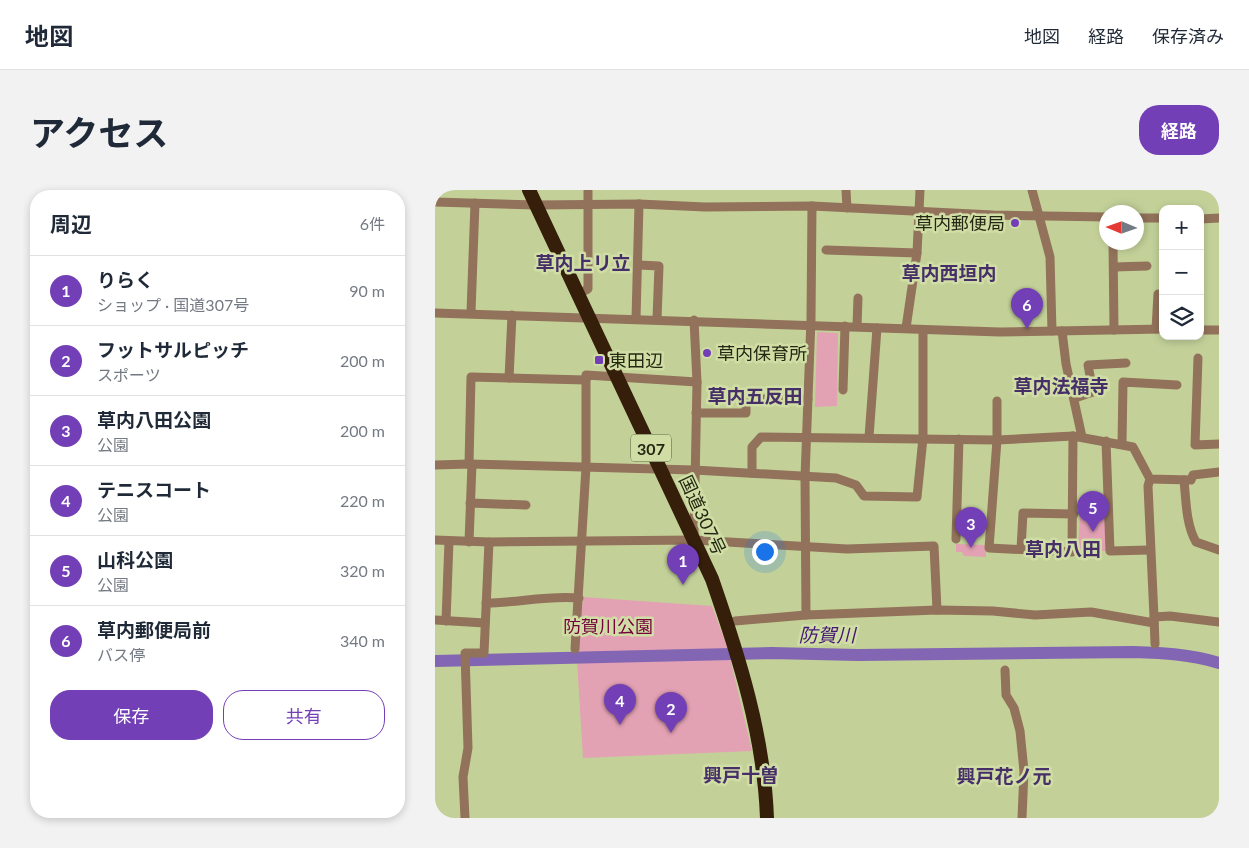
<!DOCTYPE html>
<html lang="ja">
<head>
<meta charset="utf-8">
<style>
  body { margin:0; font-family:Lato,"Noto Sans JP",sans-serif; background:#f2f2f3; color:#1f2937 }
  .controls { position:absolute; right:15px; top:15px; display:grid; overflow:hidden; border-radius:10px; box-shadow:0 2px 8px #0003 }
  .controls button { width:45px; height:45px; display:grid; place-items:center; padding:0; border:0; border-bottom:1px solid #e0e1e3; background:#fff; color:#1f2937; font:25px sans-serif }
  .compass { position:absolute; left:664px; top:15px; width:45px; height:45px; border-radius:50%; background:#fff; box-shadow:0 2px 8px #0003; rotate:272deg }
  .you { position:absolute; left:329px; top:361px; width:18px; height:18px; margin:-12px; border:4px solid #fff; border-radius:50%; background:#1a73e8; box-shadow:0 0 0 8px #1a73e833 }
  .badge { display:grid; place-items:center; width:32px; height:32px; border-radius:50%; background:#733fb6; color:#fff; font-size:16px; font-weight:700 }
  .pin { position:absolute; translate:-50% -41px; filter:drop-shadow(0 1px 2px #0008) }
  .pin::after { content:''; position:absolute; top:26px; width:18px; height:15px; background:inherit; clip-path:polygon(0 0,100% 0,50% 100%) }
  .list { margin:0; padding:0; list-style:none }
  h2 { display:flex; justify-content:space-between; align-items:center; height:65px; margin:0; padding:0 20px; font-size:21px }
  h2 small { font-size:16px; font-weight:400; color:#747a83 }
  .list li { display:grid; grid-template-columns:32px 1fr auto; gap:15px; align-items:center; box-sizing:border-box; height:70px; padding:0 20px; border-top:1px solid #e0e1e3 }
  .list b { display:block; font-size:19px; white-space:nowrap }
  .list p { margin:0; font-size:16px; white-space:nowrap; color:#747a83 }
  .list em { font-size:16px; font-style:normal; color:#747a83 }
  .actions { display:flex; gap:10px; padding:15px 20px }
  .actions a { flex:1; padding:11px 0; border:1px solid #733fb6; border-radius:20px; text-align:center; font-size:18px; color:#733fb6 }
  .actions .main { background:#733fb6; color:#fff }
  .icon { flex:none; width:28px; height:28px; fill:none; stroke:currentColor; stroke-width:2; stroke-linecap:round; stroke-linejoin:round }
  .map { position:relative; flex:none; width:784px; height:628px; overflow:hidden; border-radius:20px }
  header { display:flex; align-items:center; gap:30px; box-sizing:border-box; height:70px; padding:0 25px; background:#fff; border-bottom:1px solid #e0e1e3 }
  header strong { font-size:24px }
  nav { display:flex; gap:28px; margin-inline-start:auto; font-size:18px }
  .intro { display:flex; align-items:center; justify-content:space-between; box-sizing:border-box; height:120px; padding:0 30px }
  h1 { margin:0; font-size:35px }
  .button { padding:12px 22px; border-radius:20px; background:#733fb6; color:#fff; font-size:18px; font-weight:700 }
  main { display:flex; gap:30px; padding:0 30px }
  aside { flex:1; background:#fff; border-radius:20px; box-shadow:0 2px 8px #0003 }
  .map>svg:first-child { display:block }
  .green { fill:#e3a1b4 }
  .lines { fill:none; stroke-linecap:round; stroke-linejoin:round }
  .river { stroke:#8266b3; stroke-width:12 }
  .minor { stroke:#92725a; stroke-width:9 }
  .highway { stroke:#351e0a; stroke-width:14 }
  .poi-dot { fill:#733fb6; stroke:#d0dea6; stroke-width:2 }
  .labels { text-anchor:middle; dominant-baseline:central; stroke-width:5; stroke-linejoin:round; paint-order:stroke }
  .shield { fill:#d0dea6; stroke:#575f3e; stroke-width:1 }
  .shield-label { font-size:16px; font-weight:bold; fill:#232812 }
  .poi-label { font-size:18px; fill:#232812; stroke:#d0dea6; text-anchor:start }
  .street-label { font-size:18px; fill:#232812; stroke:#d0dea6 }
  .park-label { font-size:18px; fill:#76003c; stroke:#d0dea6 }
  .neighbourhood-label { font-size:19px; font-weight:bold; fill:#462e69; stroke:#d0dea6 }
  .water-label { font-size:19px; font-style:italic; fill:#441776; stroke:#d0dea6 }
</style>
</head>
<body>
<header>
<strong>地図</strong>
<nav><a>地図</a><a>経路</a><a>保存済み</a></nav>
</header>
<div class="intro"><h1>アクセス</h1><a class="button">経路</a></div>
<main>
<aside>
<h2>周辺<small>6件</small></h2>
<ul class="list">
<li><span class="badge">1</span><div><b>りらく</b><p>ショップ · 国道307号</p></div><em>90 m</em></li>
<li><span class="badge">2</span><div><b>フットサルピッチ</b><p>スポーツ</p></div><em>200 m</em></li>
<li><span class="badge">3</span><div><b>草内八田公園</b><p>公園</p></div><em>200 m</em></li>
<li><span class="badge">4</span><div><b>テニスコート</b><p>公園</p></div><em>220 m</em></li>
<li><span class="badge">5</span><div><b>山科公園</b><p>公園</p></div><em>320 m</em></li>
<li><span class="badge">6</span><div><b>草内郵便局前</b><p>バス停</p></div><em>340 m</em></li>
</ul>
<div class="actions"><a class="main">保存</a><a>共有</a></div>
</aside>
<div class="map">
<svg width="784" height="628" viewBox="0 0 784 628">
  <rect width="100%" height="100%" fill="#c3d199"/>
  <g class="green">
    <path d="M 382,142 L 403,143 L 402,216 L 380,217 Z"/>
    <path d="M 645,323 L 672,323 L 673,361 L 643,361 Z"/>
    <path d="M 521,354 L 551,355 L 551,367 L 529,366 L 527,362 L 521,362 Z"/>
    <path d="M 148,407 L 277,416 L 294,462 L 143,465 Z"/>
    <path d="M 295,468 L 317,561 L 148,568 L 142,471 Z"/>
  </g>
  <g class="lines">
    <path class="river" d="M 0,471 L 336,463 L 423,465 L 698,462 C 728,463 755,464 784,473"/>
    <g class="minor">
      <path d="M 411,0 L 412,18"/>
      <path d="M 597,0 L 615,67 L 617,141"/>
      <path d="M 0,12 L 101,15 L 204,14 L 270,17 L 377,16 L 558,25 L 672,27"/>
      <path d="M 377,16 L 376,129 L 370,287 L 371,425 L 502,420 L 558,421 L 600,425 L 656,422 L 719,433"/>
      <path d="M 702,28 L 728,28"/>
      <path d="M 765,29 L 784,28"/>
      <path d="M 678,52 L 679,140"/>
      <path d="M 391,60 L 482,63"/>
      <path d="M 204,75 L 224,76 L 222,129"/>
      <path d="M 679,77 L 712,76"/>
      <path d="M 143,104 L 153,99 L 153,0"/>
      <path d="M 36,122 L 40,13"/>
      <path d="M 0,123 L 565,142 L 728,139"/>
      <path d="M 201,129 L 204,14"/>
      <path d="M 422,136 L 423,108"/>
      <path d="M 471,138 L 482,63 L 485,0"/>
      <path d="M 721,139 L 723,104"/>
      <path d="M 765,140 L 784,140"/>
      <path d="M 627,141 L 631,174 L 647,247"/>
      <path d="M 763,168 L 760,255 L 784,254"/>
      <path d="M 74,188 L 77,125"/>
      <path d="M 408,200 L 410,136"/>
      <path d="M 640,208 L 658,202 L 653,175 L 691,173"/>
      <path d="M 562,211 L 562,250 L 554,358 L 637,362 L 638,246"/>
      <path d="M 261,223 L 311,223 L 311,209 L 373,209"/>
      <path d="M 434,247 L 442,138"/>
      <path d="M 671,251 L 675,361 L 714,360"/>
      <path d="M 687,254 L 688,192 L 742,195"/>
      <path d="M 34,274 L 36,187 L 151,190"/>
      <path d="M 0,275 L 34,274 L 259,280 L 401,288 L 421,295 L 429,306 L 482,307 L 488,248 L 488,140"/>
      <path d="M 317,283 L 317,257 L 326,247 L 562,250 L 638,246 L 698,257 L 715,289 L 756,290 L 758,285 L 784,282"/>
      <path d="M 715,289 L 713,296 L 719,427"/>
      <path d="M 749,290 C 751,310 751,335 761,352 L 784,360"/>
      <path d="M 35,313 L 91,315"/>
      <path d="M 259,345 L 262,192 L 259,130"/>
      <path d="M 521,349 L 524,249"/>
      <path d="M 0,350 L 54,352 L 259,350 L 412,359 L 499,356 L 502,420"/>
      <path d="M 34,352 L 37,274"/>
      <path d="M 586,359 L 588,323 L 639,324"/>
      <path d="M 51,413 C 82,413 112,405 144,408"/>
      <path d="M 0,430 L 50,433"/>
      <path d="M 11,431 L 14,351"/>
      <path d="M 300,431 L 371,425"/>
      <path d="M 720,454 L 719,427 L 735,426 L 784,432"/>
      <path d="M 140,459 L 151,277 L 151,185 L 262,192"/>
      <path d="M 570,480 L 571,505 L 579,518 L 585,541 L 589,581 L 587,628"/>
      <path d="M 30,628 L 28,587 L 33,558 L 30,463 L 49,463 L 54,352"/>
    </g>
    <path class="highway" d="M 94,0 L 277,389 C 304,467 329,545 332,628"/>
  </g>
  <g class="poi-dot">
    <circle cx="580" cy="33" r="5"/>
    <circle cx="272" cy="163" r="5"/>
    <rect x="159" y="165" width="10" height="10" rx="2.5"/>
  </g>
  <g class="labels">
    <rect class="shield" x="196" y="244.5" width="40" height="27" rx="4"/>
    <g class="shield-label">
      <text x="216" y="258">307</text>
    </g>
    <g class="poi-label">
      <text x="570" y="33" text-anchor="end">草内郵便局</text>
      <text x="282" y="163">草内保育所</text>
      <text x="174" y="170">東田辺</text>
    </g>
    <g class="street-label">
      <text transform="translate(268 325) rotate(65)">国道307号</text>
    </g>
    <g class="park-label">
      <text x="173" y="436">防賀川公園</text>
    </g>
    <g class="neighbourhood-label">
      <text x="148" y="72">草内上リ立</text>
      <text x="514" y="82">草内西垣内</text>
      <text x="626" y="195">草内法福寺</text>
      <text x="320" y="205">草内五反田</text>
      <text x="628" y="358">草内八田</text>
      <text x="306" y="584">興戸十曽</text>
      <text x="569" y="585">興戸花ノ元</text>
    </g>
    <g class="water-label">
      <text x="392" y="444">防賀川</text>
    </g>
  </g>
</svg>
<div class="controls">
<button>+</button>
<button>−</button>
<button><svg class="icon" aria-label="layers" viewBox="0 0 24 24"><path d="M12 4l9 5-9 5-9-5zM3 14l9 5 9-5"/></svg></button>
</div>
<svg class="compass" viewBox="-18 -18 36 36"><path d="M0-13l5 13h-10z" fill="#e53935"/><path d="M0 13l5-13h-10z" fill="#747a83"/></svg>
<div class="you"></div>
<div class="pin badge" style="left:248px;top:395px">1</div>
<div class="pin badge" style="left:236px;top:543px">2</div>
<div class="pin badge" style="left:536px;top:358px">3</div>
<div class="pin badge" style="left:185px;top:535px">4</div>
<div class="pin badge" style="left:658px;top:342px">5</div>
<div class="pin badge" style="left:592px;top:139px">6</div>
</div>
</main>
</body>
</html>
